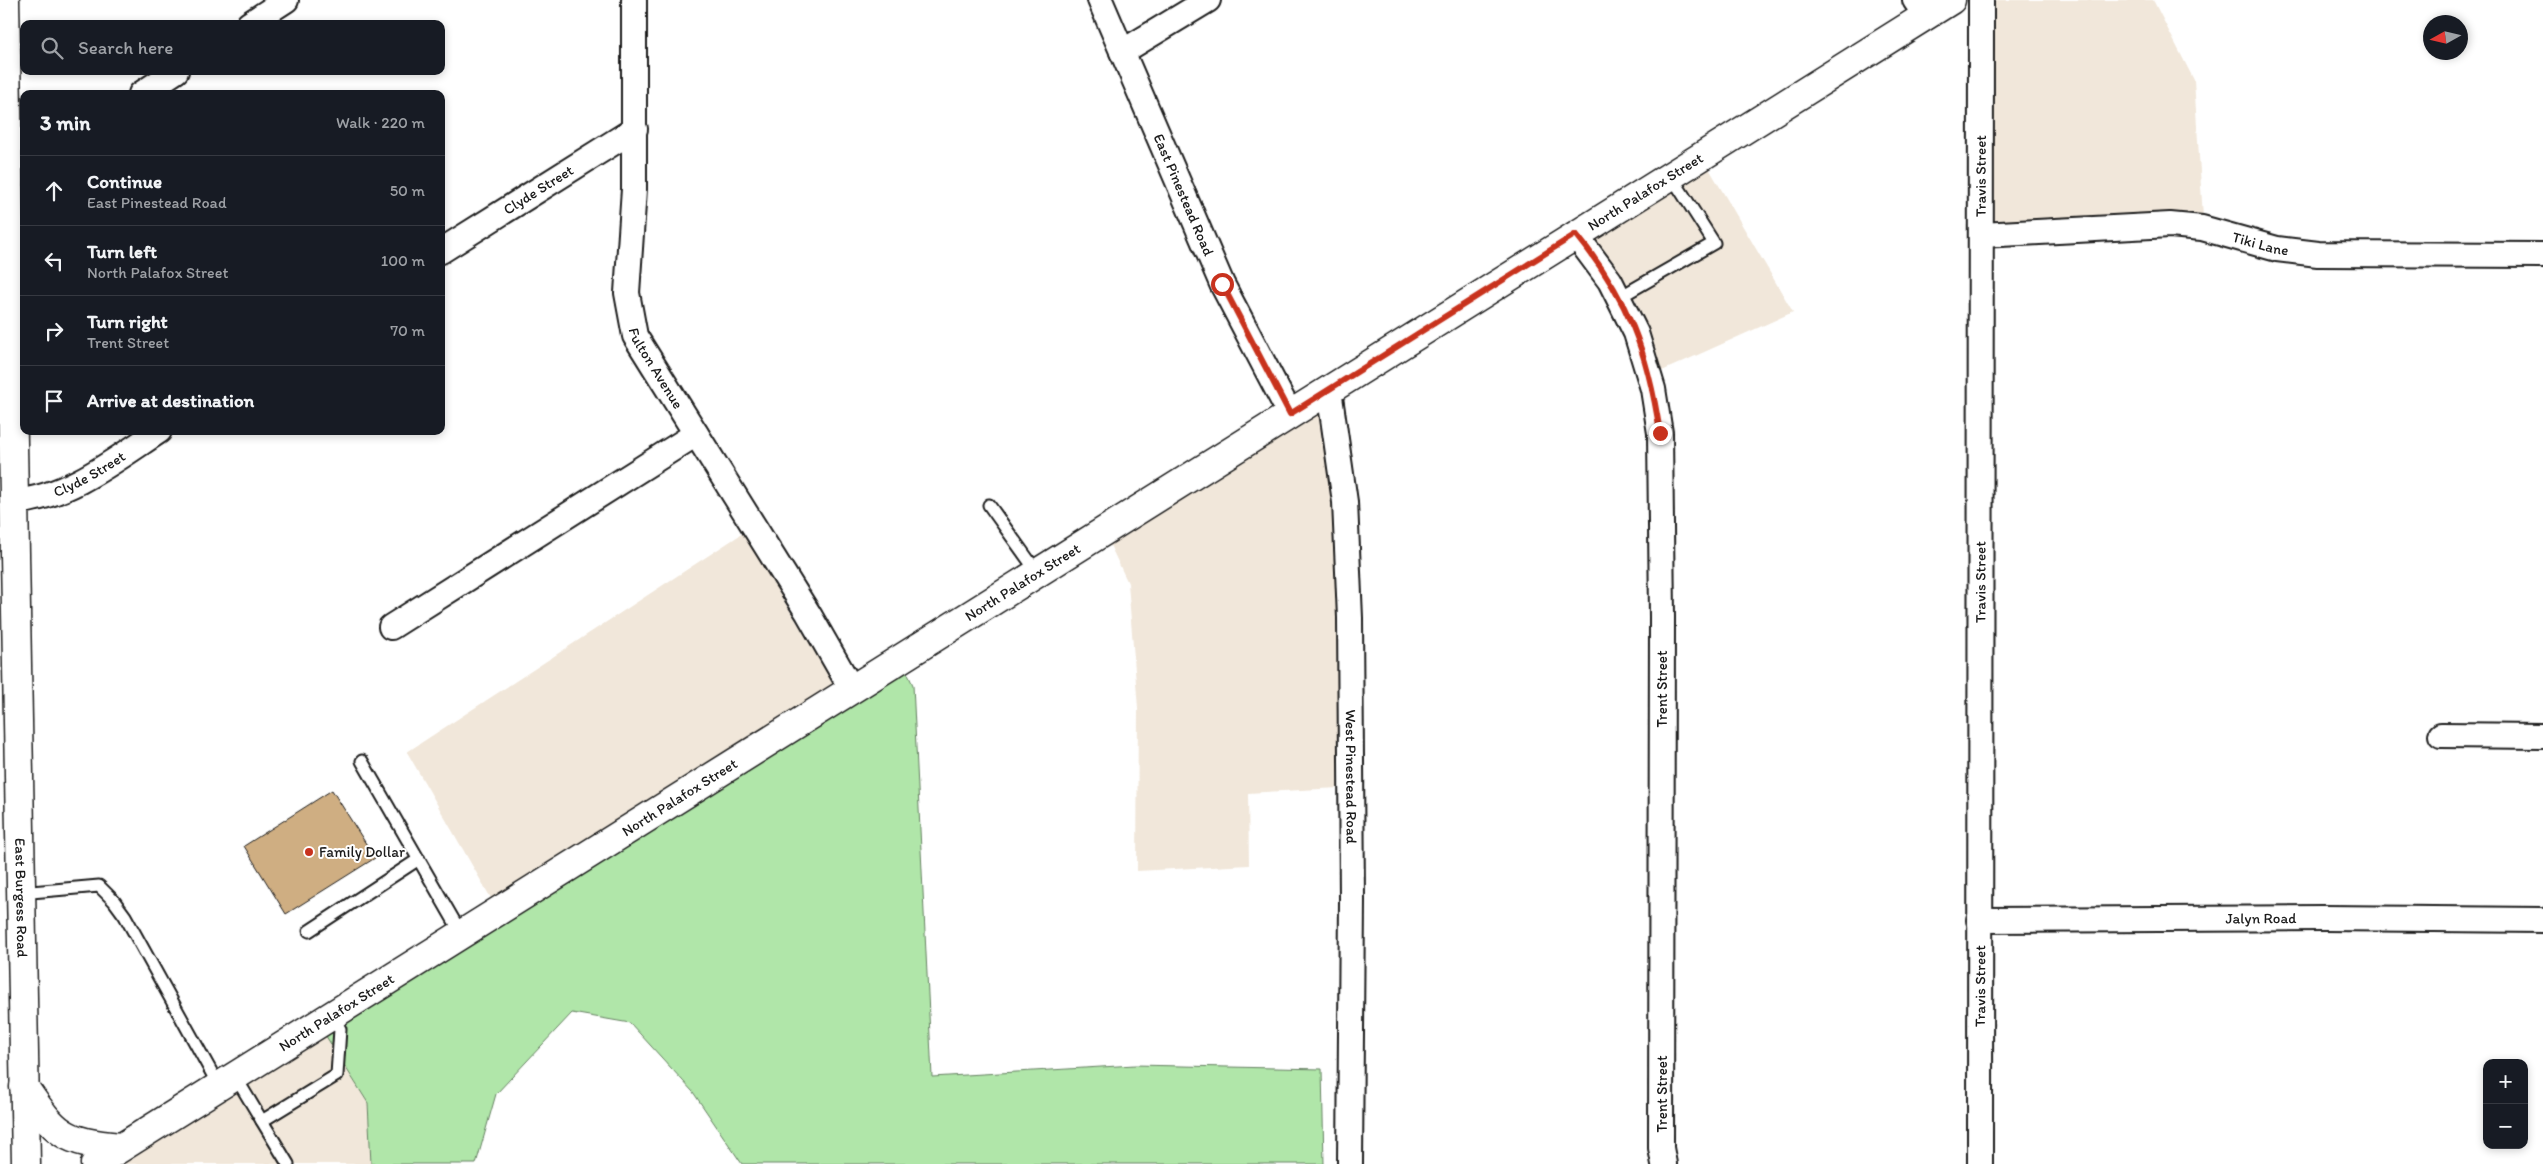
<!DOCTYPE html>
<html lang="en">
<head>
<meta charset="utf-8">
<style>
  body { margin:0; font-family:Itim,sans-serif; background:#20242c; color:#f1f3f6 }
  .controls { position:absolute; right:15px; bottom:15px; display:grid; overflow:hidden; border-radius:10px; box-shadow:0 2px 8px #0003 }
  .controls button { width:45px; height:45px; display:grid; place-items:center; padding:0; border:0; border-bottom:1px solid #363941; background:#171b24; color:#f1f3f6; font:25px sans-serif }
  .compass { position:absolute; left:2423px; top:15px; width:45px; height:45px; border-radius:50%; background:#171b24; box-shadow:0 2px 8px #0003; rotate:262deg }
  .stop { position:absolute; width:15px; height:15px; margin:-11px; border:4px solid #c8321e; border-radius:50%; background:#fff }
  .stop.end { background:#c8321e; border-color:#fff; box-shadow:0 1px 5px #0008 }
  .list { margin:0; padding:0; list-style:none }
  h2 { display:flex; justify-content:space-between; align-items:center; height:65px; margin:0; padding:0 20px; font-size:21px }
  h2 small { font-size:16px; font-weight:400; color:#9ea1a6 }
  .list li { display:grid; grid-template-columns:32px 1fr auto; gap:15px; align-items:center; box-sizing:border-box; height:70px; padding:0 20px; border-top:1px solid #363941 }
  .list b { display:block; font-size:19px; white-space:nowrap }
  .list p { margin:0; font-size:16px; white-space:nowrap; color:#9ea1a6 }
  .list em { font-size:16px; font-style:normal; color:#9ea1a6 }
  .icon { flex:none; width:28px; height:28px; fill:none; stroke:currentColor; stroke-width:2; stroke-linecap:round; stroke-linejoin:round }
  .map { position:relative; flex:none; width:2543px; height:1164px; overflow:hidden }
  .search { position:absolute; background:#171b24; box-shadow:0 2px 8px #0003; left:20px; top:20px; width:425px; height:55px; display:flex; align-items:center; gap:12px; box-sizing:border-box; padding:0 18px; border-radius:10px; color:#9ea1a6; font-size:19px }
  .panel { position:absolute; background:#171b24; box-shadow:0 2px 8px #0003; left:20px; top:90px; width:425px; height:345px; border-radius:10px }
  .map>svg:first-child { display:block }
  .built { fill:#f1e7da }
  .green { fill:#b0e6a9; stroke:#668162 }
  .building { fill:#cfae82; stroke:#1c1c1c }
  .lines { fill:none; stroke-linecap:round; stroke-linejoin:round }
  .lane-casing { stroke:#1c1c1c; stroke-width:15 }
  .street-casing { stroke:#1c1c1c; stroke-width:28 }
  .secondary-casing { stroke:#1c1c1c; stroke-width:31 }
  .lane { stroke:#fff; stroke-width:11 }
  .street { stroke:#fff; stroke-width:24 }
  .secondary { stroke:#fff; stroke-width:28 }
  .route { stroke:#c8321e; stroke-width:6 }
  .poi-dot { fill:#c8321e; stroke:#fff; stroke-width:2 }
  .labels { text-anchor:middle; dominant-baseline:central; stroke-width:4; stroke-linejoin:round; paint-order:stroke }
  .street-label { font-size:15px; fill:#1c1c1c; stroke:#fff }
  .poi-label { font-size:15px; fill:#1c1c1c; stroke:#fff; text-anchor:start }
</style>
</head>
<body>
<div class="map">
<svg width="2543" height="1164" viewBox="0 0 2543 1164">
  <rect width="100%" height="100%" fill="#fff"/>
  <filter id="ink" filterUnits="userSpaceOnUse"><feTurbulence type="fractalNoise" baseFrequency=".02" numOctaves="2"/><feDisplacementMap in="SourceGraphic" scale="10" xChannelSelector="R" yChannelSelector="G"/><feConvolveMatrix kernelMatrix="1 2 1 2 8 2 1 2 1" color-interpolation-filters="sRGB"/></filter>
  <g filter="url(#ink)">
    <g class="built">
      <path d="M 1994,0 L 2153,0 L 2194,80 L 2203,217 L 2154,214 L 1993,224 Z"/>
      <path d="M 1707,165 L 1793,312 L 1662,371 L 1648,329 L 1636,301 L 1621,275 L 1593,236 Z"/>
      <path d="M 1319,409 L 1332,503 L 1338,619 L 1339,788 L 1248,793 L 1249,865 L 1137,871 L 1138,708 L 1128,583 L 1108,541 Z"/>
      <path d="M 743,533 L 835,685 L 492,900 L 407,752 Z"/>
      <path d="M 324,1033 L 368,1103 L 371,1164 L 116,1164 L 124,1159 L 131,1160 L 132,1153 Z"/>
    </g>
    <path class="green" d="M 905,668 L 913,685 L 932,1077 L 1135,1065 L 1322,1069 L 1324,1164 L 742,1164 L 693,1092 L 630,1023 L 572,1013 L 496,1094 L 476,1164 L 371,1164 L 368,1103 L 324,1033 Z"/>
    <path class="building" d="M 332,790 L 375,858 L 286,914 L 244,846 Z"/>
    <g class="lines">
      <defs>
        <g id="lane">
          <path d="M 1620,297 L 1714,243 L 1670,174"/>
          <path d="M 989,505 L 1037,572"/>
          <path d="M 362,761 L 461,933"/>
          <path d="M 20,893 L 99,886 L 114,901 L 125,916 L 219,1086"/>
          <path d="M 309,931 L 419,859"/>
          <path d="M 235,1076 L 262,1121 L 337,1075 L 340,1029 L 331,1015"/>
          <path d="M 262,1121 L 288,1164"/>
        </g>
        <g id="street">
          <path id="s1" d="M 634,0 L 634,189 L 627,293 L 635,336 L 808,613 L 851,688"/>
          <path id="s2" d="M 1100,0 L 1222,284 L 1290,414"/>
          <path d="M 1915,0 L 1926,16"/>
          <path d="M 249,24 L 286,0"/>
          <path d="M 1122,52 L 1208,0"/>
          <path d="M 141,94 L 176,71"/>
          <path d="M 1575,234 L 1610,281 L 1636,333 L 1653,389 L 1660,433 L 1662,617 L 1661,1148 L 1664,1164"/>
          <path id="s3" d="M 1981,235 L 2170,225 L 2202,228 L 2277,249 L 2318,254 L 2543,255"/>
          <path id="s4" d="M 441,251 L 635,129"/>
          <path id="s5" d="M 1329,390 L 1345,502 L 1350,618 L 1352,900 L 1350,1164"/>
          <path id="s6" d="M 14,502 C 68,497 115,460 159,431"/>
          <path d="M 391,627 L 696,434"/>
          <path d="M 2441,735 L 2543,736"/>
          <path id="s7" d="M 1979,920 L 2324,918 L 2543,920"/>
          <path id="s8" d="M 1980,1164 L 1981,0"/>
        </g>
        <g id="secondary">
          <path id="s9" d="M 5,0 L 26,1164"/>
          <path d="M 24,1087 C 56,1134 63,1142 121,1147"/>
          <path id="s10" d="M 95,1164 L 1951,0"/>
        </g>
      </defs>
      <use href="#lane" class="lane-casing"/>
      <use href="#street" class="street-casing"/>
      <use href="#secondary" class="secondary-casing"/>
      <use href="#lane" class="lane"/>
      <use href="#street" class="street"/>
      <use href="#secondary" class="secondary"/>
    </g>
  </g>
  <g class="lines" filter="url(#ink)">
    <path class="route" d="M 1222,284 L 1290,414 L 1576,234 C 1628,298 1648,352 1660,433"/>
  </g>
  <circle class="poi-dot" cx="309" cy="852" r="5"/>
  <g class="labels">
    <g class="street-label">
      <text stroke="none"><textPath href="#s8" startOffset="988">Travis Street</textPath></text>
      <text stroke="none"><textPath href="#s4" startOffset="115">Clyde Street</textPath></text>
      <text stroke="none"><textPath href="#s10" startOffset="1830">North Palafox Street</textPath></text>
      <text stroke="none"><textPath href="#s2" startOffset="212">East Pinestead Road</textPath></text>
      <text stroke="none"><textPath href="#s3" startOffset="282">Tiki Lane</textPath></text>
      <text stroke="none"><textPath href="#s1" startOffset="375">Fulton Avenue</textPath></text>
      <text stroke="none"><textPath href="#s6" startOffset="81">Clyde Street</textPath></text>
      <text stroke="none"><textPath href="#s10" startOffset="1095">North Palafox Street</textPath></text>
      <text stroke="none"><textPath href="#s8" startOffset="582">Travis Street</textPath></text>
      <text transform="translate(1662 689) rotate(-90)">Trent Street</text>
      <text stroke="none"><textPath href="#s5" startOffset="388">West Pinestead Road</textPath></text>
      <text stroke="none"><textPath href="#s10" startOffset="690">North Palafox Street</textPath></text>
      <text stroke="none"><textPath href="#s9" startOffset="898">East Burgess Road</textPath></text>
      <text stroke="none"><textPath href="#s7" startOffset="282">Jalyn Road</textPath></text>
      <text stroke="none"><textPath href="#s8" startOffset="178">Travis Street</textPath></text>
      <text stroke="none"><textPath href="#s10" startOffset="285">North Palafox Street</textPath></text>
      <text transform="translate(1662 1094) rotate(-90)">Trent Street</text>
    </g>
    <g class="poi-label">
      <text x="319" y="852">Family Dollar</text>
    </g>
  </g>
</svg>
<div class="controls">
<button>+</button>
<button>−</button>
</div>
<svg class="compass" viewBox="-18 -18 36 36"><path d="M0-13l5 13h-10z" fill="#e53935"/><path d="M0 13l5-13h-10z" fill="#9ea1a6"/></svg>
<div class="stop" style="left:1222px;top:284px"></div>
<div class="stop end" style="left:1660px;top:433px"></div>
<div class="search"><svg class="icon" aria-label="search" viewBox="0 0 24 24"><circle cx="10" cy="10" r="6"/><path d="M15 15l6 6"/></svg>Search here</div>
<section class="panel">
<h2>3 min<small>Walk · 220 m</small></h2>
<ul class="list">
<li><svg class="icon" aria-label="ahead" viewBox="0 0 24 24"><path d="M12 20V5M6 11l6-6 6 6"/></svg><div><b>Continue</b><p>East Pinestead Road</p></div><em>50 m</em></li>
<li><svg class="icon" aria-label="left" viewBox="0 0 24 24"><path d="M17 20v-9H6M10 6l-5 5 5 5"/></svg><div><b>Turn left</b><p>North Palafox Street</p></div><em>100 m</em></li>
<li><svg class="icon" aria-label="right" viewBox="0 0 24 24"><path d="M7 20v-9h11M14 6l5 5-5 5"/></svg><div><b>Turn right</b><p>Trent Street</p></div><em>70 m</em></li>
<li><svg class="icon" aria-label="arrive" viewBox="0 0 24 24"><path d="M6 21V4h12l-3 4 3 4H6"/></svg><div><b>Arrive at destination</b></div></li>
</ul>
</section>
</div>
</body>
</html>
